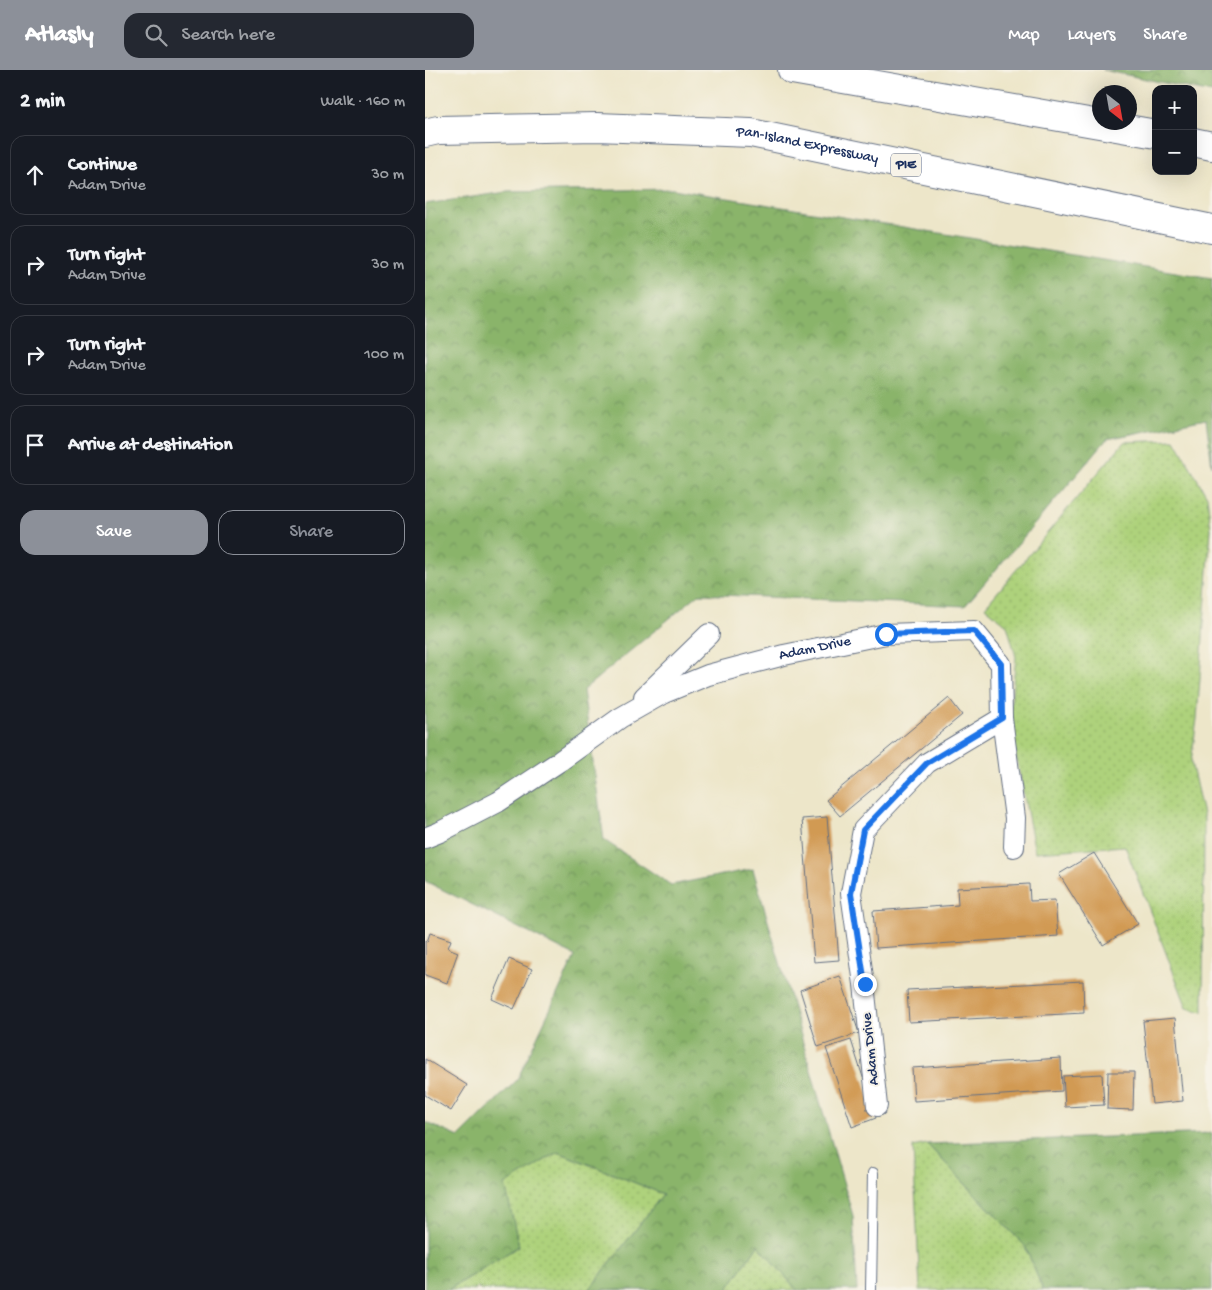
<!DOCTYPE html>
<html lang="en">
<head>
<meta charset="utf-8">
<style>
  body { margin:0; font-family:"Gochi Hand",sans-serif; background:#242831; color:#f1f3f6 }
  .controls { position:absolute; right:15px; top:15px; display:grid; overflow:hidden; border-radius:10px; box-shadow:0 5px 20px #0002 }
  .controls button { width:45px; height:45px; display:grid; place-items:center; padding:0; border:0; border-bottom:1px solid #363941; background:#171b24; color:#f1f3f6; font:25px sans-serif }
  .compass { position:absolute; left:667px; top:15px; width:45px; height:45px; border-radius:50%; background:#171b24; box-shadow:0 5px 20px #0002; rotate:149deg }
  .stop { position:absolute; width:15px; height:15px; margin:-11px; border:4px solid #1a73e8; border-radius:50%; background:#fff }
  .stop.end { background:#1a73e8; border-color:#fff; box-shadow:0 1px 5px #0008 }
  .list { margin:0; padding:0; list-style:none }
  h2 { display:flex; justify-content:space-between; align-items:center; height:65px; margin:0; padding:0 20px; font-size:21px }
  h2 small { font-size:16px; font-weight:400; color:#9ea1a6 }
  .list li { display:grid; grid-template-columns:32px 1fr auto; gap:15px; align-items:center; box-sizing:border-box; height:80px; margin:0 10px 10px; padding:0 10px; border:1px solid #363941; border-radius:15px }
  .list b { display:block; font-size:19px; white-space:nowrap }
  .list p { margin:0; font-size:16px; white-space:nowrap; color:#9ea1a6 }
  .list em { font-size:16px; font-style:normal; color:#9ea1a6 }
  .actions { display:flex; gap:10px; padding:15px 20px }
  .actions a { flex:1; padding:11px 0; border:1px solid #8c9099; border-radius:15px; text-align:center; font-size:18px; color:#8c9099 }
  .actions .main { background:#8c9099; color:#fff }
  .icon { flex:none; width:28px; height:28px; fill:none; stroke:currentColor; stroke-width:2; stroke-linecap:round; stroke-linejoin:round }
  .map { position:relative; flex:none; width:787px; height:1220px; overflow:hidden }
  header { display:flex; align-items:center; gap:30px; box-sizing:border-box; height:70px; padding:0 25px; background:#8c9099; color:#fff }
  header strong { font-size:24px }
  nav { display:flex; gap:28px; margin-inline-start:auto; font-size:18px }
  .search { width:350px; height:45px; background:#242831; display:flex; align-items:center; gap:12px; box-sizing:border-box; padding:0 18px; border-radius:15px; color:#9ea1a6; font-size:19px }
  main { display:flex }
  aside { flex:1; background:#171b24 }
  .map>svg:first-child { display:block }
  .green { fill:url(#green-dots); stroke:#64806c }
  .forest { fill:url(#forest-crowns); stroke:#527264 }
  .building { fill:#d19a53 }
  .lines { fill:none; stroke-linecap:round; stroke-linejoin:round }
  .lane-casing { stroke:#646f83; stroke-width:12 }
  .street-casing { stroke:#646f83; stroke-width:22 }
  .highway-casing { stroke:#646f83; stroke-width:30 }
  .lane { stroke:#fff; stroke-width:10 }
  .street { stroke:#fff; stroke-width:20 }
  .highway { stroke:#fff; stroke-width:28 }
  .route { stroke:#1a73e8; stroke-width:6 }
  .labels { text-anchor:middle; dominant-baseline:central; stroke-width:4; stroke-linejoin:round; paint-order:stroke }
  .shield { fill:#f7f3e8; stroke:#5d6a87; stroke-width:1 }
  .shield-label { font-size:14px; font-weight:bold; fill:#1b2f5e }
  .street-label { font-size:15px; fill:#1b2f5e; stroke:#f7f3e8 }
</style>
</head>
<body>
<header>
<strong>Atlasly</strong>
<div class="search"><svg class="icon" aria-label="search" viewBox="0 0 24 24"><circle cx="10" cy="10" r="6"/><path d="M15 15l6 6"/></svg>Search here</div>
<nav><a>Map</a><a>Layers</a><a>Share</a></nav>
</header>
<main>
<aside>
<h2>2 min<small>Walk · 160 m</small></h2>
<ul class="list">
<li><svg class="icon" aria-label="ahead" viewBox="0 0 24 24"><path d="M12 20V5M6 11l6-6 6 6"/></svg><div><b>Continue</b><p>Adam Drive</p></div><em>30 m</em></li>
<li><svg class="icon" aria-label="right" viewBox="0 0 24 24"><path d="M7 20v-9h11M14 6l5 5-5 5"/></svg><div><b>Turn right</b><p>Adam Drive</p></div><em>30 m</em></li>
<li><svg class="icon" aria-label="right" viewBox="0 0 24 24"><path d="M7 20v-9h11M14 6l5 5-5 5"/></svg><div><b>Turn right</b><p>Adam Drive</p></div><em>100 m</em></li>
<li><svg class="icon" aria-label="arrive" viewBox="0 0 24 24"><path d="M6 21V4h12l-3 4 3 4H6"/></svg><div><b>Arrive at destination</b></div></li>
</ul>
<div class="actions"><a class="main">Save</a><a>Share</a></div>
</aside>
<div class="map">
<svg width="787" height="1220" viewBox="0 0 787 1220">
  <defs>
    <pattern id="green-dots" width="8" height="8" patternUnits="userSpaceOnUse" patternTransform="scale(1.25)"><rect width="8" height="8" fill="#aed27b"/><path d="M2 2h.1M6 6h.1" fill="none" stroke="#95b56d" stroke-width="1.8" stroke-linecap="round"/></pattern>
    <pattern id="forest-crowns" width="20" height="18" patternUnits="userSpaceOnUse" patternTransform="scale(1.25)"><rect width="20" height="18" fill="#8ab46b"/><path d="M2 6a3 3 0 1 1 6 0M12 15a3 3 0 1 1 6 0" fill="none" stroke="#70935b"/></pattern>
  </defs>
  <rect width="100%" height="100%" fill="#f7f3e8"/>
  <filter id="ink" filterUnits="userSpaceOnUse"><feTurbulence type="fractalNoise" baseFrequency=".02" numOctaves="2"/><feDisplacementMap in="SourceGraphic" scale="10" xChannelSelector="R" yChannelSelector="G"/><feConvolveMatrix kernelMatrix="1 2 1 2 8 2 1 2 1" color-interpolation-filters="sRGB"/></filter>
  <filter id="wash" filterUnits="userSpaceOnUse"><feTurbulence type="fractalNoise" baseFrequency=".0096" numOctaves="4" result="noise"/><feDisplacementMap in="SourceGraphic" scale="20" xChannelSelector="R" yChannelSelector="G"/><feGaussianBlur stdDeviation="1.12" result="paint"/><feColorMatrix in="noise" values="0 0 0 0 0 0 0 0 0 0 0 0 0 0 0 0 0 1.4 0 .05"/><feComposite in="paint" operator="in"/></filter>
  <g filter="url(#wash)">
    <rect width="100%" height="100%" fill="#ede6c9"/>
    <g class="green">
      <path d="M 750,370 L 782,426 L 786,459 L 772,649 L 766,692 L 779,749 L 778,942 L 762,938 L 700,776 L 610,782 L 584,650 L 591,587 L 582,555 L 560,537 L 699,372 Z"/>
      <path d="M 502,1074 L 600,1176 L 618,1220 L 495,1220 L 488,1077 Z"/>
      <path d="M 133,1082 L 238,1124 L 164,1220 L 56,1220 L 53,1217 L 49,1220 L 23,1220 L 94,1176 L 79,1115 Z"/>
      <path d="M 333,1175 L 372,1220 L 302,1220 Z"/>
    </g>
    <g class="forest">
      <path d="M 678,0 L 787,0 L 787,23 Z"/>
      <path d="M 248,119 L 787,208 L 787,396 L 781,349 L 682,369 L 540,536 L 274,524 L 158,620 L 179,770 L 246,815 L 328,799 L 428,1146 L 432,1220 L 372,1220 L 333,1175 L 302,1220 L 164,1220 L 238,1124 L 133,1082 L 80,1115 L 94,1176 L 23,1220 L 0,1220 L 0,1052 L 34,1067 L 92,1010 L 150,886 L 0,811 L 0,134 L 82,122 Z"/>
      <path d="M 787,1063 L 787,1220 L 618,1220 L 600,1176 L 502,1074 Z"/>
    </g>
    <g id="blocks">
      <g class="building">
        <path d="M 524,628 L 537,645 L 415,746 L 401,730 Z"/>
        <path d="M 402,747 L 414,890 L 389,892 L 377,749 Z"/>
        <path d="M 669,783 L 713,854 L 678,875 L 634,804 Z"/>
        <path d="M 604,814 L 605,831 L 630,830 L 633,866 L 451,878 L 448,841 L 533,835 L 532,818 Z"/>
        <path d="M 5,863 L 26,870 L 23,878 L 33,882 L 22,913 L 0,905 L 0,871 L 2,872 Z"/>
        <path d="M 84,889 L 107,899 L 89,939 L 67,929 Z"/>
        <path d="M 415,906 L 434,963 L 393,977 L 375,920 Z"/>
        <path d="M 658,911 L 659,943 L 484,952 L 482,920 Z"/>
        <path d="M 750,948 L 758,1031 L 727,1034 L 718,951 Z"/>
        <path d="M 426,970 L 451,1048 L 427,1057 L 401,978 Z"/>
        <path d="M 636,988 L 637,1021 L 489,1031 L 487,998 Z"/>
        <path d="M 0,989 L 42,1015 L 26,1041 L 0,1025 Z"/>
        <path d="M 683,1002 L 709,1002 L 708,1040 L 682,1039 Z"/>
        <path d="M 677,1004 L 679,1035 L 640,1037 L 638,1006 Z"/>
      </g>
    </g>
  </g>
  <g filter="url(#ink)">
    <use href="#blocks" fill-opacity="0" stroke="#646f83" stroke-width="1"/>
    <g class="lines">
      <defs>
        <path id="lane" d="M 446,1220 L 448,1103"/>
        <g id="street">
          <path d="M 219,627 L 284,564"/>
          <path id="s1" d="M 0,768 L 15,762 L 73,732 L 135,691 L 195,648 L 239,623 L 283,605 L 359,585 L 461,564 L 549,561 L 576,594 L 577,648 L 590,748 L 589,777"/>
          <path d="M 452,1036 L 439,914 L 426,823 L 438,760 L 502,693 L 577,648"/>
        </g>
        <g id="highway">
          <path d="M 367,0 L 731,64"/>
          <path id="s2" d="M 0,63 L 13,60 L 172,57 L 326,63 L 787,159"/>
          <path d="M 768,72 L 787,76"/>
        </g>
      </defs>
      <use href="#lane" class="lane-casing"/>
      <use href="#street" class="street-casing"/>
      <use href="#highway" class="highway-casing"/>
      <use href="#lane" class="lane"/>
      <use href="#street" class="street"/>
      <use href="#highway" class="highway"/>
    </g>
  </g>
  <g class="lines" filter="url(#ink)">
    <path class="route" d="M 440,914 L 426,823 L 438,760 L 502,693 L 577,648 L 576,594 L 549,561 L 461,564"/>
  </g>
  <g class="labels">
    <rect class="shield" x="466" y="83.5" width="30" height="23" rx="4"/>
    <g class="shield-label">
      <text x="481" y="95">PIE</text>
    </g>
    <g class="street-label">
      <text stroke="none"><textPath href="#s2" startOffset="384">Pan-Island Expressway</textPath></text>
      <text stroke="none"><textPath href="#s1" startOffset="438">Adam Drive</textPath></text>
      <text transform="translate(446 979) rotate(-96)">Adam Drive</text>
    </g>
  </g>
</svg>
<div class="controls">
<button>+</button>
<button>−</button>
</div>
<svg class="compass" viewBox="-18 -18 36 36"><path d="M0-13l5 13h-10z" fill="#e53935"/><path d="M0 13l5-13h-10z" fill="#9ea1a6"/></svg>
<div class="stop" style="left:461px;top:564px"></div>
<div class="stop end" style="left:440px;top:914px"></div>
</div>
</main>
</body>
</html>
